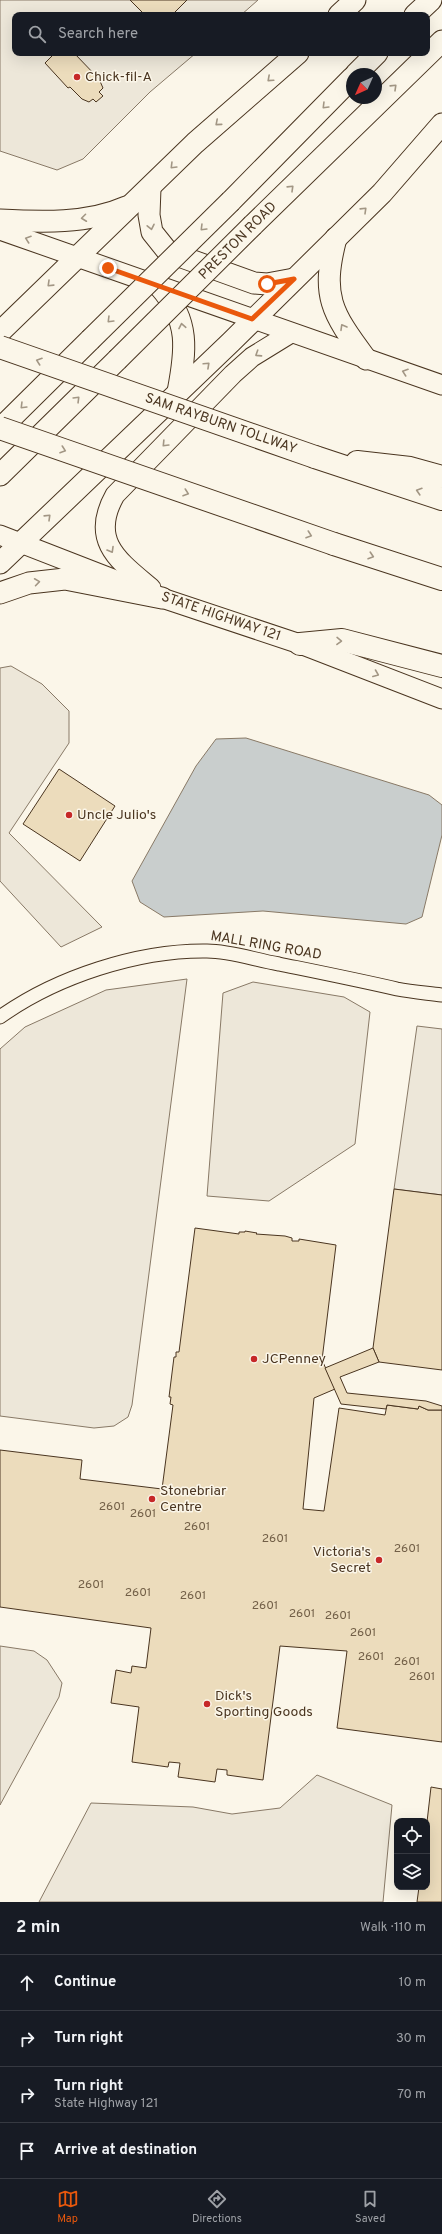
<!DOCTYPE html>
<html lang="en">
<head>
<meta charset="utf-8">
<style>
  body { margin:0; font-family:Overpass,sans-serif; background:#20242c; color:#f1f3f6 }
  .controls { position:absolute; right:12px; bottom:12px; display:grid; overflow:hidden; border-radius:8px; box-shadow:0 4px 16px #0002 }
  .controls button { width:36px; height:36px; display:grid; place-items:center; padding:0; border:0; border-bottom:1px solid #363941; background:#171b24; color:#f1f3f6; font:20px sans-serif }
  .compass { position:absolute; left:346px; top:68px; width:36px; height:36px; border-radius:50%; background:#171b24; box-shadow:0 4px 16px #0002; rotate:225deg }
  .stop { position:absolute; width:12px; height:12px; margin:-9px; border:3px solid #ea580c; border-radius:50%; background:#fff }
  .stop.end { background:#ea580c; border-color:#fff; box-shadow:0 1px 4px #0008 }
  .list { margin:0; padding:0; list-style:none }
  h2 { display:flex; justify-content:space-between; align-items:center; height:52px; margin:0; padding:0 16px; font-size:17px }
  h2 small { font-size:13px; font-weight:400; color:#9ea1a6 }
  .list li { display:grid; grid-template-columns:26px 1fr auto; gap:12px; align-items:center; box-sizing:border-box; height:56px; padding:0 16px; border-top:1px solid #363941 }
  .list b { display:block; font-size:15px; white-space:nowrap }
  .list p { margin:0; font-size:13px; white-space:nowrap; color:#9ea1a6 }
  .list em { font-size:13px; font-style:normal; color:#9ea1a6 }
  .icon { flex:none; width:22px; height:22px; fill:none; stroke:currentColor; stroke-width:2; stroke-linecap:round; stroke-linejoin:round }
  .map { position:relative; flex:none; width:442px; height:1902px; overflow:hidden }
  .search { position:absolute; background:#171b24; box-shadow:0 4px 16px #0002; left:12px; right:12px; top:12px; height:44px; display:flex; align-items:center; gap:10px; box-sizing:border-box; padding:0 14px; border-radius:8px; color:#9ea1a6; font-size:15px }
  .sheet { height:276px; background:#171b24 }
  nav { display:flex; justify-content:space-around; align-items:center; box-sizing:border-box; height:56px; border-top:1px solid #363941; background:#171b24; font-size:11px; color:#9ea1a6 }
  nav a { display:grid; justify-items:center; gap:2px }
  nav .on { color:#ea580c }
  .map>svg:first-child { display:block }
  .parking { fill:#ede7d9; stroke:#887966 }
  .water { fill:#c9cecd; stroke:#887966 }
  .building { fill:#ecdcbc; stroke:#4a3520 }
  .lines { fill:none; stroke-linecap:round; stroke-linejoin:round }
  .minor-casing { stroke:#4a3520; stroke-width:15 }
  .secondary-casing { stroke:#4a3520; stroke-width:21 }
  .primary-casing { stroke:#4a3520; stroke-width:23 }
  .motorway-casing { stroke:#4a3520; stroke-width:24 }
  .minor { stroke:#fbf6e9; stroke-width:13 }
  .secondary { stroke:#fbf6e9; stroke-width:19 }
  .primary { stroke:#fbf6e9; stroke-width:21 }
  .motorway { stroke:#fbf6e9; stroke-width:22 }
  .primary-bridge-casing { stroke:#4a3520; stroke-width:23; stroke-linecap:butt }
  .motorway-bridge-casing { stroke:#4a3520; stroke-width:24; stroke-linecap:butt }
  .primary-bridge { stroke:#fbf6e9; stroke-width:21 }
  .motorway-bridge { stroke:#fbf6e9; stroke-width:22 }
  .oneway { stroke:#a29684 }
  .route { stroke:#ea580c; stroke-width:5 }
  .poi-dot { fill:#c62828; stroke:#fbf6e9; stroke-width:1.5 }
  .labels { text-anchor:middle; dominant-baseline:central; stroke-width:3; stroke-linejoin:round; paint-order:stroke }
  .number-label { font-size:12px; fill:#725f47 }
  .poi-label { font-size:14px; fill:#4a3520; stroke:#fbf6e9; text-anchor:start }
  .street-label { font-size:14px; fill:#4a3520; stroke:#fbf6e9 }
</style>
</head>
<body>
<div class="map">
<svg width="442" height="1902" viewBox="0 0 442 1902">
  <rect width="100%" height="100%" fill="#fbf6e9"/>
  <g class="parking">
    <path d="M 0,0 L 258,0 L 241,15 L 15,15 L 15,53 L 196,53 L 150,92 L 83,159 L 57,170 L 0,151 Z"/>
    <path d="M 11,666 L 42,684 L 69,711 L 69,743 L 9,833 L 102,927 L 61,947 L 0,881 L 0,668 Z"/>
    <path d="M 187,979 L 132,1405 L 128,1417 L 114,1426 L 94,1428 L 0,1416 L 0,1049 L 25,1027 L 106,990 Z"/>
    <path d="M 253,982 L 344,997 L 370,1012 L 355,1144 L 269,1201 L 207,1196 L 223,993 Z"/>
    <path d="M 417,1026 L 442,1029 L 442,1195 L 394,1189 Z"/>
    <path d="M 0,1646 L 34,1651 L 47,1660 L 62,1683 L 59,1697 L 0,1805 Z"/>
    <path d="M 317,1775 L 392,1805 L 383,1902 L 39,1902 L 91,1803 L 193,1807 L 232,1814 L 280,1808 Z"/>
  </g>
  <path class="water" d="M 246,738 L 429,795 L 442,805 L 442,835 L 422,917 L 406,924 L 263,911 L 164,917 L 140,902 L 132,881 L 196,766 L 216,739 Z"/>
  <g class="building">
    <path d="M 130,0 L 187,0 L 172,15 L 145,15 Z"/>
    <path d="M 55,53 L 74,53 L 99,79 L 103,88 L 99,92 L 103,96 L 96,102 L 93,99 L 89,102 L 82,99 L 70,87 L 68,88 L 45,63 Z"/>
    <path d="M 59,769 L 115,806 L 80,861 L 23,824 Z"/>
    <path d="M 394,1189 L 442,1195 L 442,1370 L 379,1362 L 373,1348 Z"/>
    <path d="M 195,1228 L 239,1234 L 239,1232 L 245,1232 L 245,1231 L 257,1233 L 256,1234 L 285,1236 L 292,1238 L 292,1241 L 299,1241 L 299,1239 L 336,1245 L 322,1360 L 335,1389 L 314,1398 L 303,1509 L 324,1511 L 339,1408 L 385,1415 L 387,1405 L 418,1409 L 419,1406 L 428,1410 L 442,1410 L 442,1742 L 337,1728 L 347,1651 L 280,1646 L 263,1780 L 227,1775 L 227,1770 L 217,1769 L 215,1782 L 178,1777 L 180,1763 L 169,1762 L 168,1767 L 132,1762 L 139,1707 L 111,1703 L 116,1670 L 131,1673 L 132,1666 L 146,1668 L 151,1628 L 0,1607 L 0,1450 L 82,1460 L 80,1479 L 162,1489 L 173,1405 L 170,1404 L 171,1397 L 169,1397 L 174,1357 L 176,1357 L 176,1352 L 179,1352 Z"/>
    <path d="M 373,1348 L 379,1362 L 340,1377 L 347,1393 L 426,1401 L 442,1406 L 442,1410 L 428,1410 L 419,1406 L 418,1409 L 387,1405 L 386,1409 L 341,1404 L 325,1368 Z"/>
    <path d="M 431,1787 L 442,1789 L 442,1902 L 417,1902 L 419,1887 L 427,1887 L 427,1822 Z"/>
  </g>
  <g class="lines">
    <defs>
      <path id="minor" d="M 0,1017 C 56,977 138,950 207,951 C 231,951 255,960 279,964 C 318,972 358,980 397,989 C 412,992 427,993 442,995"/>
      <g id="secondary">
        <path d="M 0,230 L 442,385"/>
        <path d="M 0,535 L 162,598 L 300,644 L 442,699"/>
        <path d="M 151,588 C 119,561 89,541 115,495 L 233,374 L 252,357 L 291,333"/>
      </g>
      <g id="primary">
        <path d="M 339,15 L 355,0"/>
        <path d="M 415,15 L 431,0"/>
        <path d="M 356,74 L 377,53"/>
        <path d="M 150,188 L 149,215 L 152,232 L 168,252 L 254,283 L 267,284 L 294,279"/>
        <path d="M 231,201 L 352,78"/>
        <path d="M 0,220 C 41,222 88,224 126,207"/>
        <path d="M 253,225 L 442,41"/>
        <path d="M 336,238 C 321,296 331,312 366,359"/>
        <path d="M 160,287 C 190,321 186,350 178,392"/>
        <path d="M 0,332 L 195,143 L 298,53"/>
        <path d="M 0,429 L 90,340"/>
        <path d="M 0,475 L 117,360"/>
        <path d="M 0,563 L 231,342 L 382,193 L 442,124"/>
        <path d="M 0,593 L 29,583 L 65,579 L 162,598"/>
      </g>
      <g id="motorway">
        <path d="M 315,457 L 442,499"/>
        <path d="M 357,462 L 410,468 L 442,477"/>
        <path d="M 334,544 L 442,579"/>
        <path d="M 300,644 L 342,640 L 442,666"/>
      </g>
    </defs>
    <use href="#minor" class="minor-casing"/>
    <use href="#secondary" class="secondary-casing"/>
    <use href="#primary" class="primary-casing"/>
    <use href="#motorway" class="motorway-casing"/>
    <use href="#minor" class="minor"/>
    <use href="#secondary" class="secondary"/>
    <use href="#primary" class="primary"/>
    <use href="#motorway" class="motorway"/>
    <defs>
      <g id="primary-bridge">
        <path d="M 90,340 L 231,201"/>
        <path d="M 117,360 L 253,225"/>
      </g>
      <g id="motorway-bridge">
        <path d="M 0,347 L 315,457"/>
        <path d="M 0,428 L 334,544"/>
      </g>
    </defs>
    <use href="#primary-bridge" class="primary-bridge-casing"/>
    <use href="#motorway-bridge" class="motorway-bridge-casing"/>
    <use href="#primary-bridge" class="primary-bridge"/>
    <use href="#motorway-bridge" class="motorway-bridge"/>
  </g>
  <defs><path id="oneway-chevron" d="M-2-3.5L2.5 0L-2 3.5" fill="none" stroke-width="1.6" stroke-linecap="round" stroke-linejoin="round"/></defs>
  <g class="oneway">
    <use href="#oneway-chevron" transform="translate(270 79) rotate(138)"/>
    <use href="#oneway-chevron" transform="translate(394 87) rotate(-44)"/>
    <use href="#oneway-chevron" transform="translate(325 106) rotate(135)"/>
    <use href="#oneway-chevron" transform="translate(218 123) rotate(139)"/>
    <use href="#oneway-chevron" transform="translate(173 166) rotate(135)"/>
    <use href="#oneway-chevron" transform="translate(291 188) rotate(-44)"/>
    <use href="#oneway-chevron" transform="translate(364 210) rotate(-44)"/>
    <use href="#oneway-chevron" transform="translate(84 218) rotate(173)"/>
    <use href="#oneway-chevron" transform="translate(151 227) rotate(78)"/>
    <use href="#oneway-chevron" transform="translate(203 228) rotate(135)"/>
    <use href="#oneway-chevron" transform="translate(28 239) rotate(-161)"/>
    <use href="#oneway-chevron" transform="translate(50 284) rotate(136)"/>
    <use href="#oneway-chevron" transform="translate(110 320) rotate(135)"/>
    <use href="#oneway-chevron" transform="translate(182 326) rotate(-101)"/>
    <use href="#oneway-chevron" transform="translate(343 327) rotate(-120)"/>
    <use href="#oneway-chevron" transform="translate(258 354) rotate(147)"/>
    <use href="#oneway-chevron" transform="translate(39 361) rotate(-161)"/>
    <use href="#oneway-chevron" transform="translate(207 365) rotate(-43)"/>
    <use href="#oneway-chevron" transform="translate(405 372) rotate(-161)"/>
    <use href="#oneway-chevron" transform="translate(77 399) rotate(-45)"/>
    <use href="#oneway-chevron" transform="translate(23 406) rotate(135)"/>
    <use href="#oneway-chevron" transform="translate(165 444) rotate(134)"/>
    <use href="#oneway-chevron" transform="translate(63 450) rotate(19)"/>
    <use href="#oneway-chevron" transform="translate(419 491) rotate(-163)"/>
    <use href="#oneway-chevron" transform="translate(186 493) rotate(19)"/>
    <use href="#oneway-chevron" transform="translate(48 517) rotate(-44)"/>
    <use href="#oneway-chevron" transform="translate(309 535) rotate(19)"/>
    <use href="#oneway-chevron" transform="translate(111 550) rotate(60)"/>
    <use href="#oneway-chevron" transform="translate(371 556) rotate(18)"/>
    <use href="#oneway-chevron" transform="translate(37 582) rotate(-8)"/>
    <use href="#oneway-chevron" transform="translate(339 641) rotate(1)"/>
    <use href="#oneway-chevron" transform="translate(376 674) rotate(22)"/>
  </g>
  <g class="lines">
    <path class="route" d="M 108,268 L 252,319 L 294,279 L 267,284"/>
  </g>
  <g class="poi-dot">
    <circle cx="77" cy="77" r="4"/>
    <circle cx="69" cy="815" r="4"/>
    <circle cx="254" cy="1359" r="4"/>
    <circle cx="152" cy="1499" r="4"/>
    <circle cx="379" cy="1560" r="4"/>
    <circle cx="207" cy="1704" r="4"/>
  </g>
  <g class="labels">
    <g class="number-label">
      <text x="112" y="1507">2601</text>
      <text x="143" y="1514">2601</text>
      <text x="197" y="1527">2601</text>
      <text x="275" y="1539">2601</text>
      <text x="407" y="1549">2601</text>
      <text x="91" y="1585">2601</text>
      <text x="138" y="1593">2601</text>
      <text x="193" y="1596">2601</text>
      <text x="265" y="1606">2601</text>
      <text x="302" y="1614">2601</text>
      <text x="338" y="1616">2601</text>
      <text x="363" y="1633">2601</text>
      <text x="371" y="1657">2601</text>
      <text x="407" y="1662">2601</text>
      <text x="422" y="1677">2601</text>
    </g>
    <g class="poi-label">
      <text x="85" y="77">Chick-fil-A</text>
      <text x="77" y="815">Uncle Julio's</text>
      <text x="262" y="1359">JCPenney</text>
      <text x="160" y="1491">Stonebriar<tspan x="160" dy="16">Centre</tspan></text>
      <text x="371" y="1552" text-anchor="end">Victoria's<tspan x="371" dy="16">Secret</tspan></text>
      <text x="215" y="1696">Dick's<tspan x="215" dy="16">Sporting Goods</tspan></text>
    </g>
    <g class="street-label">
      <text transform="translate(238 241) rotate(-45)">PRESTON ROAD</text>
      <text transform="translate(221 424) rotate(19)">SAM RAYBURN TOLLWAY</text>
      <text transform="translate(221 617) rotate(19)">STATE HIGHWAY 121</text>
      <text transform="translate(266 946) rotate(10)">MALL RING ROAD</text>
    </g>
  </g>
</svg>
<div class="controls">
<button><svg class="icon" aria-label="locate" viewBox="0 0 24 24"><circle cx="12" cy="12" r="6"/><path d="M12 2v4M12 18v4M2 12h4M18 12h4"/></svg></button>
<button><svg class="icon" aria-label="layers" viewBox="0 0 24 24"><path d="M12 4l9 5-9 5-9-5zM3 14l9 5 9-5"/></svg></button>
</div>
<svg class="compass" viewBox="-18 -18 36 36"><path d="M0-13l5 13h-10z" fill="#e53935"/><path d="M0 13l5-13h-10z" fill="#9ea1a6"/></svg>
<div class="stop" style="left:267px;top:284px"></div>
<div class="stop end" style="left:108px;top:268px"></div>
<div class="search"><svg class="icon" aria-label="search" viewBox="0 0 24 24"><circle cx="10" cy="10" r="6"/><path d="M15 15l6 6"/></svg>Search here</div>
</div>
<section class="sheet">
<h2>2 min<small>Walk · 110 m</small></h2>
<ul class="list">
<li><svg class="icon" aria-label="ahead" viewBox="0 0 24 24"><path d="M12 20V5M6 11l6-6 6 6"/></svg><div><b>Continue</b></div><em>10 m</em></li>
<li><svg class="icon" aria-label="right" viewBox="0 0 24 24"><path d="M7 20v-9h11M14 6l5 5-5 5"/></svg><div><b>Turn right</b></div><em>30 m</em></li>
<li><svg class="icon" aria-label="right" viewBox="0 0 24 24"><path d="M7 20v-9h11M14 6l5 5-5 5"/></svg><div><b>Turn right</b><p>State Highway 121</p></div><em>70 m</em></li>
<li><svg class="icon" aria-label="arrive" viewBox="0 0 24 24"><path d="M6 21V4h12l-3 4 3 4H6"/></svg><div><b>Arrive at destination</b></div></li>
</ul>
</section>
<nav>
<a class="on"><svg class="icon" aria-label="map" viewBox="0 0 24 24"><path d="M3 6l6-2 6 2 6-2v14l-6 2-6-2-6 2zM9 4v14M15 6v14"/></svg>Map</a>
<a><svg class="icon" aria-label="directions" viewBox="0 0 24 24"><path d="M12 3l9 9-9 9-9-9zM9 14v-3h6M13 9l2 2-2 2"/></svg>Directions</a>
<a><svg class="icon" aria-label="saved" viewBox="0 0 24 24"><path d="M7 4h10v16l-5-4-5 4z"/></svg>Saved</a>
</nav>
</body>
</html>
